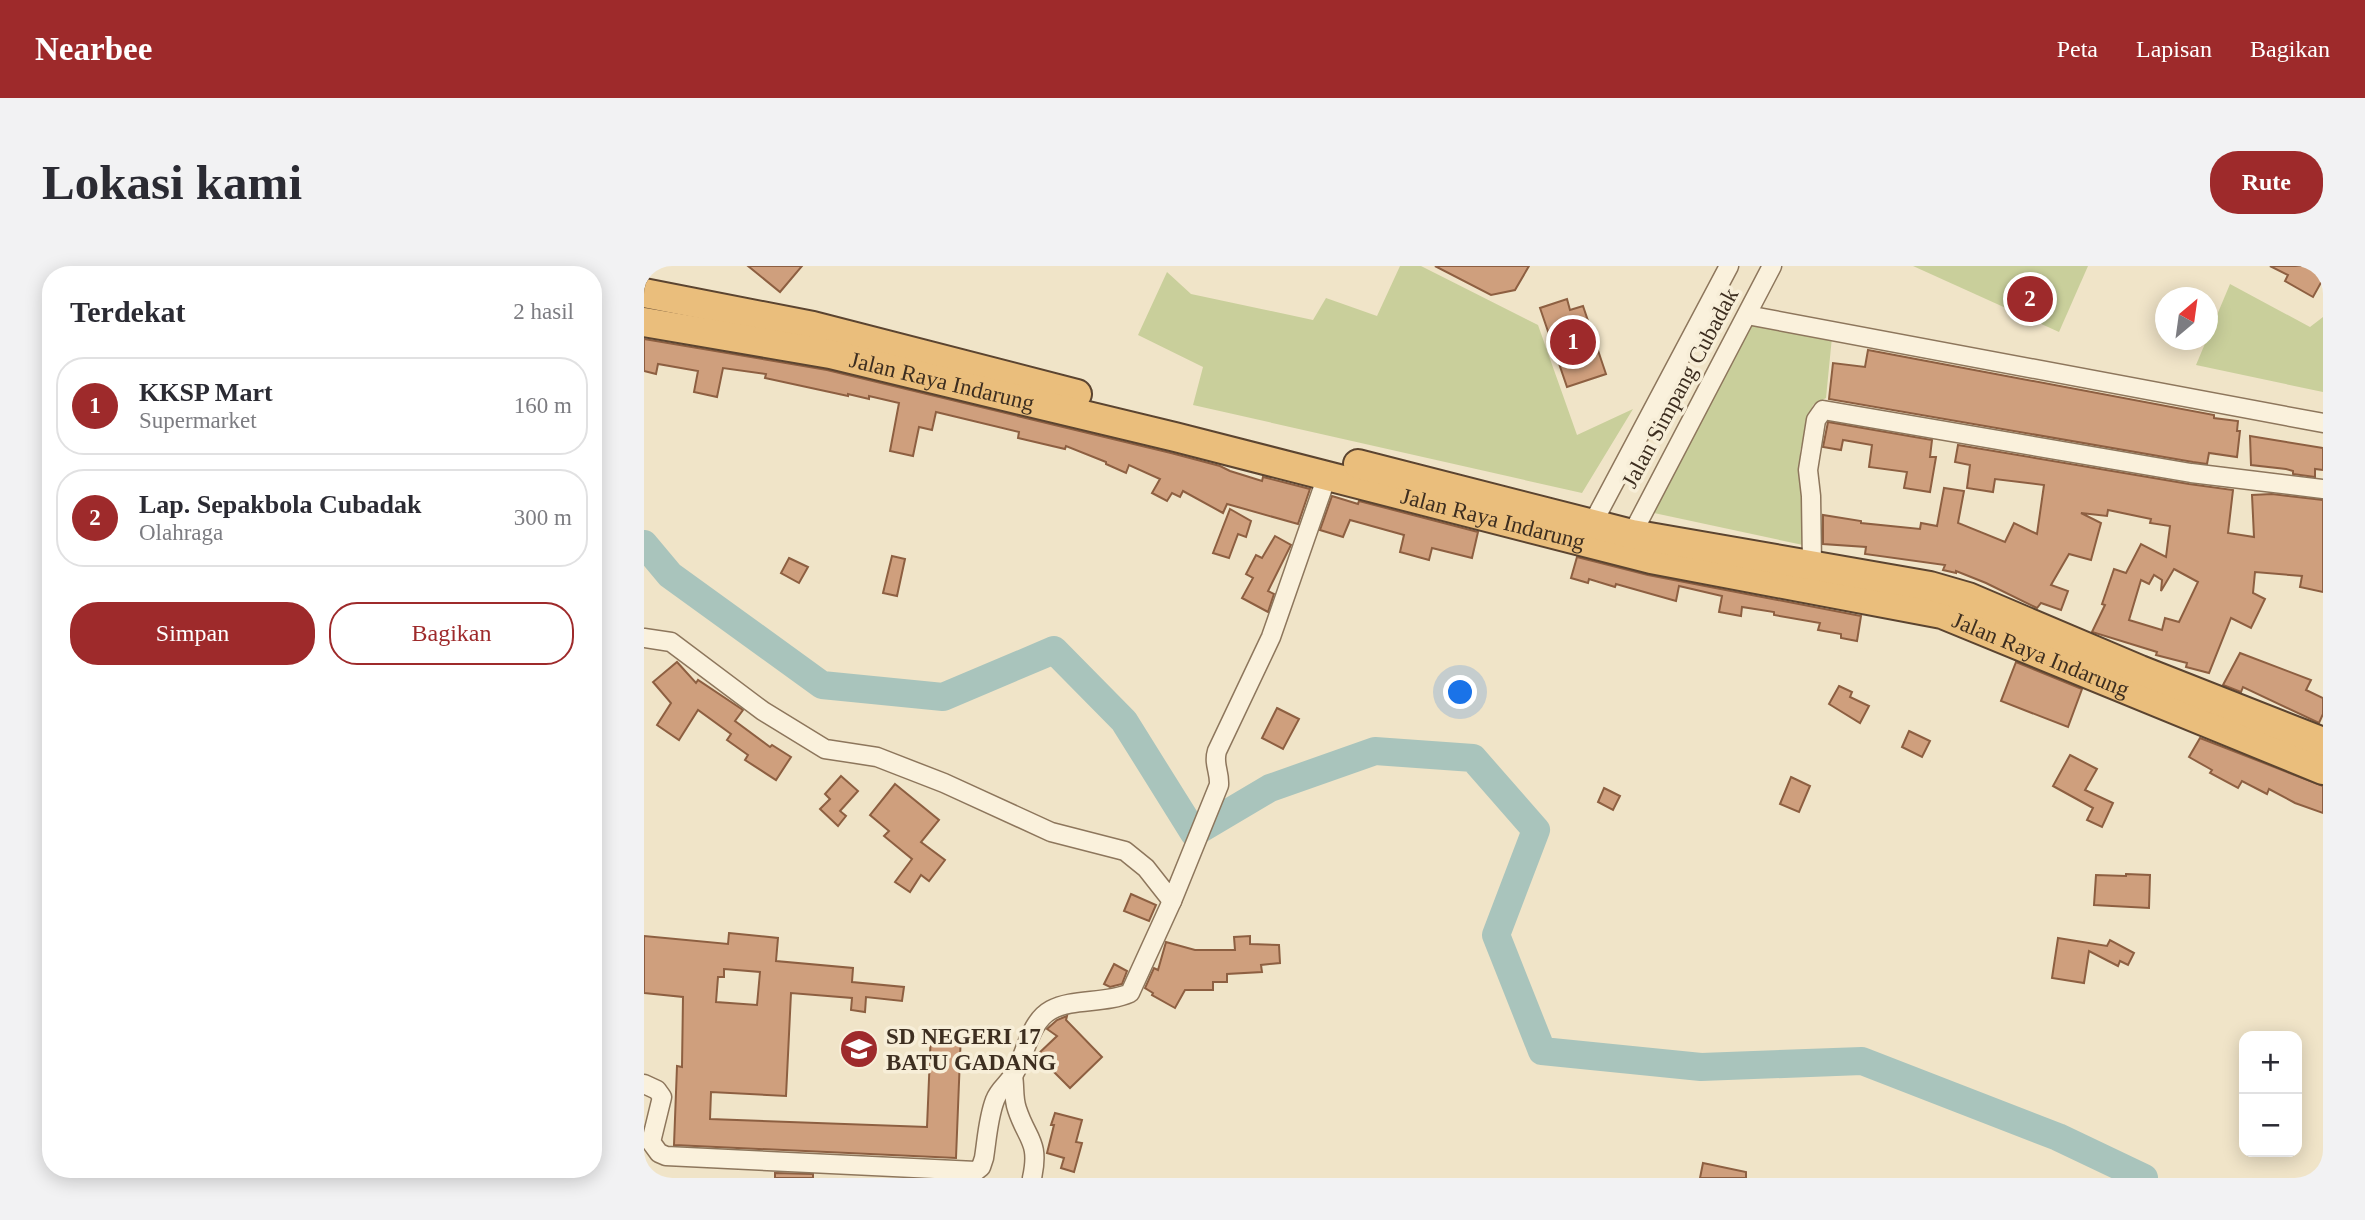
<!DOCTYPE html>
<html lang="id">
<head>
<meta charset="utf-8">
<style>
  body { margin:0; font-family:Georgia,serif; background:#f2f2f3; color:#2b2b33 }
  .controls { position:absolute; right:21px; bottom:21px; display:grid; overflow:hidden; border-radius:14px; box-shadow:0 4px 18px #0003 }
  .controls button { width:63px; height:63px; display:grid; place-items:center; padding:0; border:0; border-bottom:2px solid #e1e1e2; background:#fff; color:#2b2b33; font:35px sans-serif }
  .compass { position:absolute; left:1511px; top:21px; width:63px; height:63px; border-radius:50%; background:#fff; box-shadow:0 4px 18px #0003; rotate:29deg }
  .you { position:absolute; left:817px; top:427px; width:24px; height:24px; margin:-18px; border:5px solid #fff; border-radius:50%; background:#1a73e8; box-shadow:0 0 0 10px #1a73e833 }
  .badge { display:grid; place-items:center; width:46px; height:46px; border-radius:50%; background:#9e2a2b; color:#fff; font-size:23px; font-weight:700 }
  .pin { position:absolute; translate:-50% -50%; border:4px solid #fff; box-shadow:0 2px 7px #0006 }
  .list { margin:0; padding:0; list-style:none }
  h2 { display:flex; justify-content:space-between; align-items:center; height:91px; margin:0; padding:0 28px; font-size:30px }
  h2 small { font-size:23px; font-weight:400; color:#7c7c81 }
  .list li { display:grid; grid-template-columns:46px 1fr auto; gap:21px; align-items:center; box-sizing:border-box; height:98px; margin:0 14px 14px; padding:0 14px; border:2px solid #e1e1e2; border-radius:28px }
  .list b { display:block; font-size:26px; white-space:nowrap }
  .list p { margin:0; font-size:23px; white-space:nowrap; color:#7c7c81 }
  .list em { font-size:23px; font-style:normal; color:#7c7c81 }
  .actions { display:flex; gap:14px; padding:21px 28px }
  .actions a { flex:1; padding:16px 0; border:2px solid #9e2a2b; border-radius:28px; text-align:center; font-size:24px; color:#9e2a2b }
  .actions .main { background:#9e2a2b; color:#fff }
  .map { position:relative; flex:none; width:1679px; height:912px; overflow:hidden; border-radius:28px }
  header { display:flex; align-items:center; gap:42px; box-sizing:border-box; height:98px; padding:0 35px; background:#9e2a2b; color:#fff }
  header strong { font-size:33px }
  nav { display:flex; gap:38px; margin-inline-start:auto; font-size:24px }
  .intro { display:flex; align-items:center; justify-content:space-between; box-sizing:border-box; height:168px; padding:0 42px }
  h1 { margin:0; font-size:49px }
  .button { padding:18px 32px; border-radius:28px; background:#9e2a2b; color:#fff; font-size:24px; font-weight:700 }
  main { display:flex; gap:42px; padding:0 42px }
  aside { flex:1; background:#fff; border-radius:28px; box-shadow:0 4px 18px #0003 }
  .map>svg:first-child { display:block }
  .green { fill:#c9cf9b }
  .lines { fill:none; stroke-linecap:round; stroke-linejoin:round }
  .river { stroke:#a9c4bc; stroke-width:28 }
  .building { fill:#cf9f7d; stroke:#8d5f41; stroke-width:2; fill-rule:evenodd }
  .minor-casing { stroke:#8d765c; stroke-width:21 }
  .trunk-casing { stroke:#5b4430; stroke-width:32 }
  .minor { stroke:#faf1dc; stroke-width:18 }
  .trunk { stroke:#eabe7c; stroke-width:28 }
  .labels { text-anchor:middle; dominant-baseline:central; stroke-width:7; stroke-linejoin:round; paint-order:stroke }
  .street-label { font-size:23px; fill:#3d2e20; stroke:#f7eed8 }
  .poi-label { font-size:23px; font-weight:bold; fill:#3d2e20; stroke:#f7eed8; text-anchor:start }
</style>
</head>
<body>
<header>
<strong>Nearbee</strong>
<nav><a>Peta</a><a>Lapisan</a><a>Bagikan</a></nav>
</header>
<div class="intro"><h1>Lokasi kami</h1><a class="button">Rute</a></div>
<main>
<aside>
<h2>Terdekat<small>2 hasil</small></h2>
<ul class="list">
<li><span class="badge">1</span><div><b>KKSP Mart</b><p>Supermarket</p></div><em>160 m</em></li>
<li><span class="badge">2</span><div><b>Lap. Sepakbola Cubadak</b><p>Olahraga</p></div><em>300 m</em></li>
</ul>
<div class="actions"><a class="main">Simpan</a><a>Bagikan</a></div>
</aside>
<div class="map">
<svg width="1679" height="912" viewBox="0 0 1679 912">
  <rect width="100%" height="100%" fill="#f0e4c8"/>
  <g class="green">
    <path d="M 756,0 L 777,0 L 894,59 L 933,169 L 989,143 L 938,227 L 549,139 L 559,101 L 494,69 L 523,6 L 547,28 L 669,54 L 682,32 L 733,50 Z"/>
    <path d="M 1269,0 L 1444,0 L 1415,66 Z"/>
    <path d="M 1586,18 L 1666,61 L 1679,51 L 1679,126 L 1552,99 Z"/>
    <path d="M 1098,53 L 1188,71 L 1182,132 L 1169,139 L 1156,185 L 1159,279 L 996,244 Z"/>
  </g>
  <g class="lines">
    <path class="river" d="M 0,278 L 26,309 L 178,419 L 299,431 L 410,384 L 480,455 L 550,567 L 626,522 L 731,485 L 829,492 L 892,564 L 852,669 L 898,785 L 1057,801 L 1218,795 L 1414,871 L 1500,912"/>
  </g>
  <g class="building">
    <path d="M 104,0 L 158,0 L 136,26 Z"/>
    <path d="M 791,0 L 885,0 L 871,24 L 847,29 Z"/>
    <path d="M 1626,0 L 1679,0 L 1679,13 L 1669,31 L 1641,15 L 1644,9 Z"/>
    <path d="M 923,33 L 926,44 L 939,40 L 962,108 L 923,121 L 896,42 Z"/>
    <path d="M 0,73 L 183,104 L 527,187 L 576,200 L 586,205 L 618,215 L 619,211 L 666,223 L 654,258 L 583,238 L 579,247 L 539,225 L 536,231 L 528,227 L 523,235 L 508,227 L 516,213 L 485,199 L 482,207 L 462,198 L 462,196 L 422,180 L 421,183 L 374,172 L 375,166 L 292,146 L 288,164 L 275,161 L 269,190 L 246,185 L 255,137 L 225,130 L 225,133 L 204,128 L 204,130 L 121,112 L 122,108 L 79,102 L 73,131 L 50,126 L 54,105 L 14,98 L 12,108 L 0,105 Z"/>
    <path d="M 1224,84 L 1570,149 L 1570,152 L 1594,155 L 1593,165 L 1596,165 L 1593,191 L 1565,187 L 1563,198 L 1549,196 L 1185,133 L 1189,97 L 1221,101 Z"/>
    <path d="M 1184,156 L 1288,174 L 1286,191 L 1292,191 L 1286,226 L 1260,222 L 1263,206 L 1225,201 L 1228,179 L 1199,174 L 1197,184 L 1179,181 Z"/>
    <path d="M 1606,170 L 1679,182 L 1679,204 L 1671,203 L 1671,211 L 1649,208 L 1649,205 L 1642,203 L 1607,199 Z"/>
    <path d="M 1314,179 L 1545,218 L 1589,224 L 1584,267 L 1610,271 L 1608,229 L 1628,228 L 1679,234 L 1679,326 L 1656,321 L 1658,310 L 1611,306 L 1609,327 L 1621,333 L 1607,362 L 1587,352 L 1565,407 L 1542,401 L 1543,397 L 1512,389 L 1513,386 L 1448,366 L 1461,339 L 1458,338 L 1470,303 L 1482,307 L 1497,278 L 1522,291 L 1526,260 L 1506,257 L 1507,253 L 1464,244 L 1463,250 L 1437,247 L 1457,257 L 1447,294 L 1425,288 L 1407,319 L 1424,325 L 1417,344 L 1397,337 L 1393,342 L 1342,317 L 1312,305 L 1312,307 L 1299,304 L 1301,299 L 1221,288 L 1222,281 L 1179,278 L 1179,249 L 1217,255 L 1217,257 L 1276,263 L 1277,257 L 1293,260 L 1300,222 L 1320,225 L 1314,257 L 1361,276 L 1370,257 L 1393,268 L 1400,219 L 1351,213 L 1349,226 L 1323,222 L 1326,199 L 1311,196 ZM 1530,303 L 1554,316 L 1535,356 L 1521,352 L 1518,364 L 1485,354 L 1497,314 L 1505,318 L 1510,309 L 1518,314 L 1517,325 Z"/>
    <path d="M 688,230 L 714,238 L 715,235 L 834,266 L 828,292 L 788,282 L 785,294 L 756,286 L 760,269 L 706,254 L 699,271 L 676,264 Z"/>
    <path d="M 586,243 L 607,255 L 602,271 L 594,268 L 585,292 L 569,287 Z"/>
    <path d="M 631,270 L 647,279 L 624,325 L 630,328 L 624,346 L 598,332 L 609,312 L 602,308 L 612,289 L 618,292 Z"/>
    <path d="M 248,290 L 261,293 L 253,330 L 239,327 Z"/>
    <path d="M 933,291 L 1004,309 L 1217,350 L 1213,375 L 1197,372 L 1197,368 L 1174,364 L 1176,357 L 1130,349 L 1130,346 L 1098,341 L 1097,350 L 1075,346 L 1078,330 L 1035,320 L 1032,335 L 972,318 L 971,321 L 945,313 L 944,317 L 927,312 Z"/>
    <path d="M 145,292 L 164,301 L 155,317 L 137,307 Z"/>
    <path d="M 1596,387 L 1667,414 L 1662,424 L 1679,432 L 1679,448 L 1675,457 L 1599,421 L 1597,426 L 1579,419 Z"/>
    <path d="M 33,396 L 52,417 L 54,414 L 99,444 L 91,455 L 126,481 L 128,479 L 147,491 L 132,514 L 101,494 L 104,489 L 83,474 L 87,468 L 54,444 L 35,474 L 13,459 L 27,437 L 9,416 Z"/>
    <path d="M 1372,396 L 1438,423 L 1424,461 L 1357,435 Z"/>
    <path d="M 1195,420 L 1208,426 L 1206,431 L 1225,440 L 1216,457 L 1185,438 Z"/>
    <path d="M 633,442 L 655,453 L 639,483 L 618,472 Z"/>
    <path d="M 1265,465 L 1286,475 L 1278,491 L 1258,481 Z"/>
    <path d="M 1556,472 L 1679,520 L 1679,547 L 1651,537 L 1625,523 L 1623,528 L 1598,515 L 1594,522 L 1566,507 L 1568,504 L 1545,491 Z"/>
    <path d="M 1426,489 L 1453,503 L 1441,524 L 1469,537 L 1458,561 L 1443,554 L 1449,542 L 1409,520 Z"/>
    <path d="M 197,510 L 214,525 L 196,545 L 202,550 L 194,560 L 176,543 L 186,533 L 181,528 Z"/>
    <path d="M 1147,511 L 1166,520 L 1155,546 L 1136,538 Z"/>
    <path d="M 251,518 L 295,554 L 277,576 L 301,594 L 285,615 L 277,609 L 266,626 L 251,616 L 268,593 L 240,570 L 245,565 L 226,549 Z"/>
    <path d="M 960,522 L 976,530 L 969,544 L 954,536 Z"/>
    <path d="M 1482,608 L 1506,609 L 1505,642 L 1450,639 L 1452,609 L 1482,610 Z"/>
    <path d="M 487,628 L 512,639 L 505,655 L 480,645 Z"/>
    <path d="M 85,667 L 134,672 L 132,695 L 209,702 L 208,716 L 260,721 L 258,735 L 222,731 L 221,746 L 207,744 L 208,732 L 147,727 L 142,830 L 67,826 L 66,853 L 283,861 L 287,765 L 317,766 L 312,892 L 30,879 L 33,800 L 38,801 L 39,731 L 0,727 L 0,670 L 84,678 ZM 80,703 L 116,706 L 113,739 L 72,736 L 74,711 L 80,711 Z"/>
    <path d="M 606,670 L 606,678 L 635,679 L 636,697 L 617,699 L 618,706 L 583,708 L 583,716 L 569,716 L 569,724 L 541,724 L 531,742 L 508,729 L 509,727 L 501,722 L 510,702 L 514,704 L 522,676 L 551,684 L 591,684 L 590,671 Z"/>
    <path d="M 1414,672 L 1463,680 L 1466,674 L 1490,687 L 1484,699 L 1476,695 L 1474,700 L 1445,685 L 1440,717 L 1408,712 Z"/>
    <path d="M 470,698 L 483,705 L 478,718 L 466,721 L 460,718 Z"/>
    <path d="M 423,750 L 422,754 L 458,791 L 426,822 L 393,789 L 413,770 L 403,763 L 413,754 Z"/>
    <path d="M 411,847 L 438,854 L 432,876 L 438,877 L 430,906 L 417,902 L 420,892 L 403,887 L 410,859 L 407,859 Z"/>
    <path d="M 1059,897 L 1102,906 L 1102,912 L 1056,912 Z"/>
    <path d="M 131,907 L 169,908 L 169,912 L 131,912 Z"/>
  </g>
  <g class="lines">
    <defs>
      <g id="minor">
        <path d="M 1103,49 L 1679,157"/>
        <path d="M 944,266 L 1085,0"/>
        <path d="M 982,273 L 988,268 L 1128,0"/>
        <path d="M 1168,298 L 1167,230 L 1164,204 L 1172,154 L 1179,144 L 1547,207 L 1679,223"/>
        <path d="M 0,372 L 27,376 L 119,445 L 181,483 L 233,491 L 300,517 L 407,566 L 481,585 L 502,602 L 528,635 L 575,519 C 576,506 569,498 573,485 L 627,371 L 683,210"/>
        <path d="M 369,810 C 371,821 369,832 373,843 C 383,874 396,875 388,912"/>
        <path d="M 0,818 L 13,824 L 18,831 L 7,876 L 15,887 L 22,890 L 332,905 L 337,901 L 340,892 C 343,873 344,852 351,834 C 355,823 364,818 370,808 C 382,789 385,756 407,744 C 429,732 461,738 486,727 L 528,635"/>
      </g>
      <g id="trunk">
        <path d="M 0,27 L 169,60 L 433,128"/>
        <path id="s1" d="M 0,56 L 186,88 L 531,171 L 1007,293 L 1298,348 L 1679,504"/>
        <path d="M 714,198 L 988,268 L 1286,320 L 1324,331 L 1496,404 L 1679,476"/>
      </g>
    </defs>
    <use href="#minor" class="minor-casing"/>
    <use href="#trunk" class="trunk-casing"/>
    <use href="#minor" class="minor"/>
    <use href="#trunk" class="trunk"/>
  </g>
  <defs>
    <symbol id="school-disc" viewBox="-11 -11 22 22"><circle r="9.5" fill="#9e2a2b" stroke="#f7eed8"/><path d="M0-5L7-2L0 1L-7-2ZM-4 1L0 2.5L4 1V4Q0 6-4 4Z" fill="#fff"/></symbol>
  </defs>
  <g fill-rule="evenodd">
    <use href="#school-disc" x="193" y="761" width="44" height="44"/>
  </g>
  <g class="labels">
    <g class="street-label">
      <text stroke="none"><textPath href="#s1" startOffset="304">Jalan Raya Indarung</textPath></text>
      <text transform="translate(1036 122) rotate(-62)">Jalan Simpang Cubadak</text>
      <text stroke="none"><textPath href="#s1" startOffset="872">Jalan Raya Indarung</textPath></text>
      <text stroke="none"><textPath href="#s1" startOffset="1438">Jalan Raya Indarung</textPath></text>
    </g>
    <g class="poi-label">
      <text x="242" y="770">SD NEGERI 17<tspan x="242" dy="26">BATU GADANG</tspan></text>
    </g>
  </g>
</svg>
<div class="controls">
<button>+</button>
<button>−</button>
</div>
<svg class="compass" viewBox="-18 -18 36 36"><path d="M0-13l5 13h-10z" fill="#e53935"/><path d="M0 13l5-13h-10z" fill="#7c7c81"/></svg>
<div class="you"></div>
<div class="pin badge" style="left:929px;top:76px">1</div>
<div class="pin badge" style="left:1386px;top:33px">2</div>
</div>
</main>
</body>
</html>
